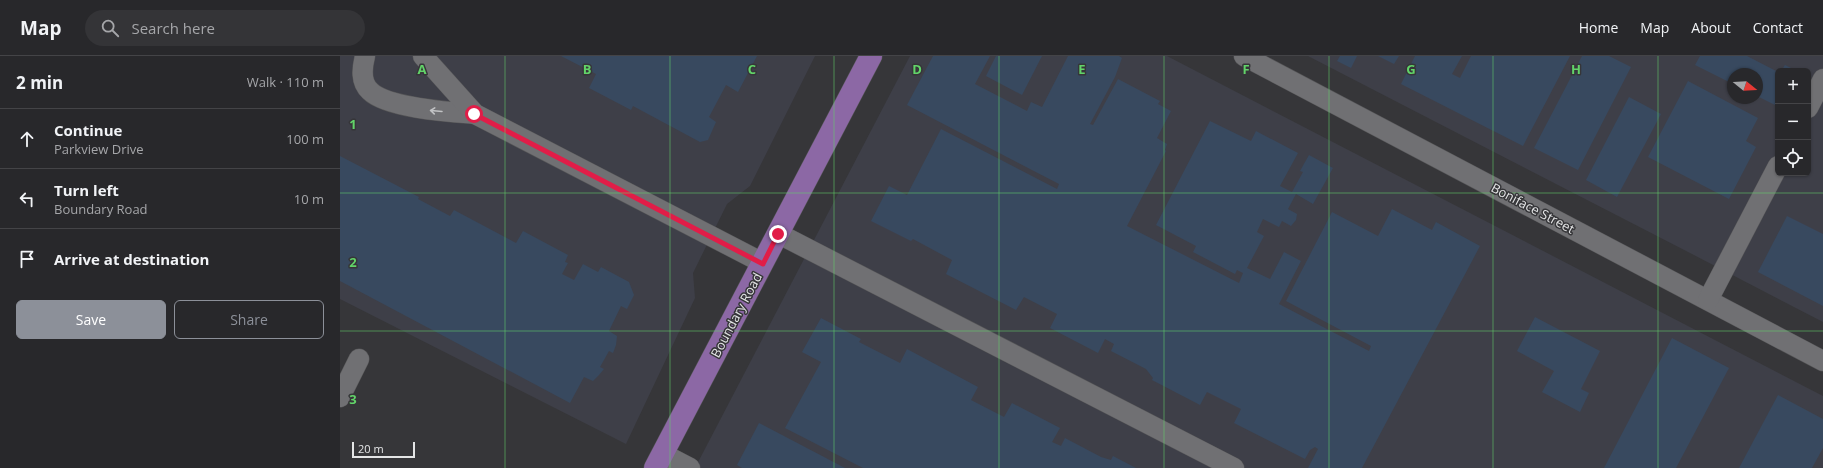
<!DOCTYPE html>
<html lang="en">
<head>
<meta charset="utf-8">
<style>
  body { margin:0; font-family:"Open Sans",sans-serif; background:#343437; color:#f1f3f6 }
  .controls { position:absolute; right:12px; top:12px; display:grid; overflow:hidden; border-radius:6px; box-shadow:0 1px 3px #0004 }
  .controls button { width:36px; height:36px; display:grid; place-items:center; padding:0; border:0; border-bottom:1px solid #444447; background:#28282b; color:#f1f3f6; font:20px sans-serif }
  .compass { position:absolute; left:1387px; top:12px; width:36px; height:36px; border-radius:50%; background:#28282b; box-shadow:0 1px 3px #0004; rotate:108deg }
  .scale { position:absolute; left:12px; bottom:10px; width:63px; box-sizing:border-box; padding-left:4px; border:2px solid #e4e5e6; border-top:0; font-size:11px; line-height:14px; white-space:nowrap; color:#e4e5e6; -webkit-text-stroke:3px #363639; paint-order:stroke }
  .stop { position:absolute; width:12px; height:12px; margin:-9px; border:3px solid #e11d48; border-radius:50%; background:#fff }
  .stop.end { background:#e11d48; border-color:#fff; box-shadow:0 1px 4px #0008 }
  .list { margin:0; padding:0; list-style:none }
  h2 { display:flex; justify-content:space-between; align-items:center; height:52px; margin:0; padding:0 16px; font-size:17px }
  h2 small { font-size:13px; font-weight:400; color:#a5a6a9 }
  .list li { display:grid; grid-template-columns:26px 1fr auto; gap:12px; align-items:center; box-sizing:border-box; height:60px; padding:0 16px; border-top:1px solid #444447 }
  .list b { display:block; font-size:15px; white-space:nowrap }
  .list p { margin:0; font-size:13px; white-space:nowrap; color:#a5a6a9 }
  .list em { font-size:13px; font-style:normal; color:#a5a6a9 }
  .actions { display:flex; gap:8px; padding:12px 16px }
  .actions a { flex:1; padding:9px 0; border:1px solid #8c9099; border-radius:6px; text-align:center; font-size:14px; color:#8c9099 }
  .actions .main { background:#8c9099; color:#fff }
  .icon { flex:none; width:22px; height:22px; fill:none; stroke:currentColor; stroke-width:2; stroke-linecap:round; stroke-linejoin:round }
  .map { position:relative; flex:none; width:1483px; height:412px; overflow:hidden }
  header { display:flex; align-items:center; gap:24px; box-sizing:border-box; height:56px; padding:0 20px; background:#28282b; border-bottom:1px solid #444447 }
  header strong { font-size:19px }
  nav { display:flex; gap:22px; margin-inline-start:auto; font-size:14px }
  .search { width:280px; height:36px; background:#343437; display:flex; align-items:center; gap:10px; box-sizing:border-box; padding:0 14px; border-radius:22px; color:#a5a6a9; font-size:15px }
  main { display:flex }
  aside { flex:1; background:#28282b }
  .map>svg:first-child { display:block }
  .built { fill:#3e3f48; fill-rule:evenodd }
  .building { fill:#38495f }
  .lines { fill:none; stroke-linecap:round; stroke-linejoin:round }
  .minor-casing { stroke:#555557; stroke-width:21 }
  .major-casing { stroke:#555557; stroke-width:23 }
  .minor { stroke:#707073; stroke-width:20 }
  .major { stroke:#8c68a5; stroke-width:22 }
  .oneway { stroke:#c1c2c4 }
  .route { stroke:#e11d48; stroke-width:5 }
  .grid { fill:none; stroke:#62d469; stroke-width:1; stroke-opacity:0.55 }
  .labels { text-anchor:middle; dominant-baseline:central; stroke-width:3; stroke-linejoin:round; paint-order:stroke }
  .street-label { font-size:13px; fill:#e4e5e6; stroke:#363639 }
  .grid-label { font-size:13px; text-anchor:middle; font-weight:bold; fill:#62d469; stroke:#363639; stroke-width:3; stroke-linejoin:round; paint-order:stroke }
</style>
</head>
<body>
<header>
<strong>Map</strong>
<div class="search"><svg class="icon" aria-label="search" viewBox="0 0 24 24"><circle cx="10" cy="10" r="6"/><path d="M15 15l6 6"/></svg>Search here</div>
<nav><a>Home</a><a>Map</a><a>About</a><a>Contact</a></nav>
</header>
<main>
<aside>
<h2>2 min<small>Walk · 110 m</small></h2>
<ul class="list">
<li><svg class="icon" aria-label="ahead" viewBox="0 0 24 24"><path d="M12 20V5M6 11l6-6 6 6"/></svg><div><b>Continue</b><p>Parkview Drive</p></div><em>100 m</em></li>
<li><svg class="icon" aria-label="left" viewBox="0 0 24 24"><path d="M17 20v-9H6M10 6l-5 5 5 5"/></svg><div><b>Turn left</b><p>Boundary Road</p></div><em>10 m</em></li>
<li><svg class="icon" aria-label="arrive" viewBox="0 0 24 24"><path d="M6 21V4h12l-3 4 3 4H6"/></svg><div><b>Arrive at destination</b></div></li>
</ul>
<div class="actions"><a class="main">Save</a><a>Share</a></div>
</aside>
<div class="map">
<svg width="1483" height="412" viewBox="0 0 1483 412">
  <rect width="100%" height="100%" fill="#363639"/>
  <g class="built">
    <path d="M 0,0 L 475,0 L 410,130 L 387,148 L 353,217 L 355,242 L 286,388 L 0,243 Z"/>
    <path d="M 570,0 L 827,0 L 1483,340 L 1483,412 L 355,412 Z"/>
    <path d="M 968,0 L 1483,0 L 1483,266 L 1352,198 ZM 1438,15 L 1468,15 L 1468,117 L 1438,117 ZM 1393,18 L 1417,18 L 1417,42 L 1393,42 Z"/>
  </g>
  <g class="building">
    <path d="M 221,0 L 417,0 L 398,36 L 386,29 L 369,61 L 376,66 L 368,84 L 360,86 L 293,50 L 291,54 L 249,32 L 256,18 Z"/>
    <path d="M 593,0 L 650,0 L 635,28 L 687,55 L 691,46 L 702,51 L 728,0 L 779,0 L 782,2 L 775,21 L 750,68 L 753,69 L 778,23 L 820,45 L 818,48 L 831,55 L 817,82 L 827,88 L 825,94 L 826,95 L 787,170 L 899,227 L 903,217 L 897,214 L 895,218 L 853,196 L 856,190 L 816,169 L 870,65 L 911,85 L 916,75 L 958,97 L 940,130 L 952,136 L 963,116 L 960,115 L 969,99 L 993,112 L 973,148 L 956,138 L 948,153 L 957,158 L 956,164 L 951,170 L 942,165 L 939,171 L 923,163 L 917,176 L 924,180 L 907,212 L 930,223 L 944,196 L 961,205 L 939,248 L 1029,295 L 1031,290 L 946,245 L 992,156 L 1038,180 L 1052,153 L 1092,174 L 1096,166 L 1140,190 L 1022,412 L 968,412 L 978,393 L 975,391 L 970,394 L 965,403 L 894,367 L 901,353 L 867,336 L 860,349 L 812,324 L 813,322 L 806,313 L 771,295 L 774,288 L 765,283 L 758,297 L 710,272 L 717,258 L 684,241 L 676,254 L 606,218 L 612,204 L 573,183 L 571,185 L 531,165 L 549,130 L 567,139 L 601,73 L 717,133 L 719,128 L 567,49 Z"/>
    <path d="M 656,0 L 702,0 L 682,39 L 646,20 Z"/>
    <path d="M 1000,0 L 1017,0 L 1011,12 L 997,5 Z"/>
    <path d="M 1038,0 L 1059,0 L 1054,8 Z"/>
    <path d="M 1075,0 L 1122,0 L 1112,18 L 1120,22 L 1131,0 L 1230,0 L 1183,90 L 1061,28 Z"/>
    <path d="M 1242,0 L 1269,0 L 1291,11 L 1238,114 L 1194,92 Z"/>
    <path d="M 1360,0 L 1407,0 L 1438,16 L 1437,50 L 1417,40 L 1417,18 L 1393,18 L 1393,28 L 1355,9 Z"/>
    <path d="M 1445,9 L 1457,15 L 1441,15 Z"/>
    <path d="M 1348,25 L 1418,62 L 1406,85 L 1416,91 L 1389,143 L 1308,101 Z"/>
    <path d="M 1289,41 L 1321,58 L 1277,141 L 1246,124 Z"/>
    <path d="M 0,100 L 79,141 L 78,143 L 110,160 L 114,154 L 176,187 L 183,175 L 228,199 L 225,206 L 228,207 L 222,218 L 234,224 L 243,208 L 258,216 L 261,211 L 289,226 L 294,239 L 287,253 L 281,250 L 269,275 L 277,280 L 276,289 L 273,297 L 269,295 L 260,311 L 264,313 L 259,319 L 253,325 L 244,321 L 230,347 L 0,225 Z"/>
    <path d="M 1447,160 L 1483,178 L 1483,250 L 1418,216 Z"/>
    <path d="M 1195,261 L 1260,295 L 1241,333 L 1249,337 L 1240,356 L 1202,336 L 1214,315 L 1177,295 Z"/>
    <path d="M 481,262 L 521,283 L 519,286 L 560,307 L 567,293 L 638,331 L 631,344 L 664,361 L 672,347 L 720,372 L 712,386 L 721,390 L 725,382 L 761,401 L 771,404 L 773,400 L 796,412 L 523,412 L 445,372 L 481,306 L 462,296 Z"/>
    <path d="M 1332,282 L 1389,312 L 1336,412 L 1264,412 Z"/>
    <path d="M 1438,339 L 1483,363 L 1483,392 L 1472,412 L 1399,412 Z"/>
    <path d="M 419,367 L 505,412 L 402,412 L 397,409 Z"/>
  </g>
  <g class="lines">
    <defs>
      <g id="minor">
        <path d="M 25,0 C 22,12 20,26 30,35 C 47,52 110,56 135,58"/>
        <path d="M 83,0 L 135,58 L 423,207"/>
        <path d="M 904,0 L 1483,305"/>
        <path d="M 1468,52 L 1483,23"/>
        <path d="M 439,178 L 894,412"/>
        <path d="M 1368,244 L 1438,110"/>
        <path d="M 0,341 L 19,303"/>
        <path d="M 323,398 L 350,412"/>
      </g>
      <path id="major" d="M 315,412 L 531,0"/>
    </defs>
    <use href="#minor" class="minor-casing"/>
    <use href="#major" class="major-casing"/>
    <use href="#minor" class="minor"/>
    <use href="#major" class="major"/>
  </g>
  <defs><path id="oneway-shaft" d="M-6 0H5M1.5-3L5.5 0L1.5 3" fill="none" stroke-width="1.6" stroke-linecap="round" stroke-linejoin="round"/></defs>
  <use class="oneway" href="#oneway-shaft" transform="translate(96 55) rotate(-175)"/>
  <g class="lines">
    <path class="route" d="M 134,58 L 423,208 L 438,178"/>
  </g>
  <path class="grid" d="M 165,0 L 165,412M 330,0 L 330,412M 494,0 L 494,412M 659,0 L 659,412M 824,0 L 824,412M 989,0 L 989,412M 1153,0 L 1153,412M 1318,0 L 1318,412M 0,137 L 1483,137M 0,275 L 1483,275"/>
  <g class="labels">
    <g class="street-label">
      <text transform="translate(1193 152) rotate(28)">Boniface Street</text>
      <text transform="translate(396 259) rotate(-62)">Boundary Road</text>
    </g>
  </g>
  <g class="grid-label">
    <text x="82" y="18">A</text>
    <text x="247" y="18">B</text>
    <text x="412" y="18">C</text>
    <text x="577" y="18">D</text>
    <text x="742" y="18">E</text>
    <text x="906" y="18">F</text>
    <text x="1071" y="18">G</text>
    <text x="1236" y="18">H</text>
    <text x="13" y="73">1</text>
    <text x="13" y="211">2</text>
    <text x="13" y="348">3</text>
  </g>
</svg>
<div class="controls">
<button>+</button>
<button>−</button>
<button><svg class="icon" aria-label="locate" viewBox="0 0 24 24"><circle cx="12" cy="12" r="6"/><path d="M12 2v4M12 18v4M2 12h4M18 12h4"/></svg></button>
</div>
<svg class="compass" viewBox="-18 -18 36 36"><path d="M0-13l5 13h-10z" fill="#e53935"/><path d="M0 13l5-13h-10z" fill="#a5a6a9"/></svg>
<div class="scale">20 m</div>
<div class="stop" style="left:134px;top:58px"></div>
<div class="stop end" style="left:438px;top:178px"></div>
</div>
</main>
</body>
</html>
